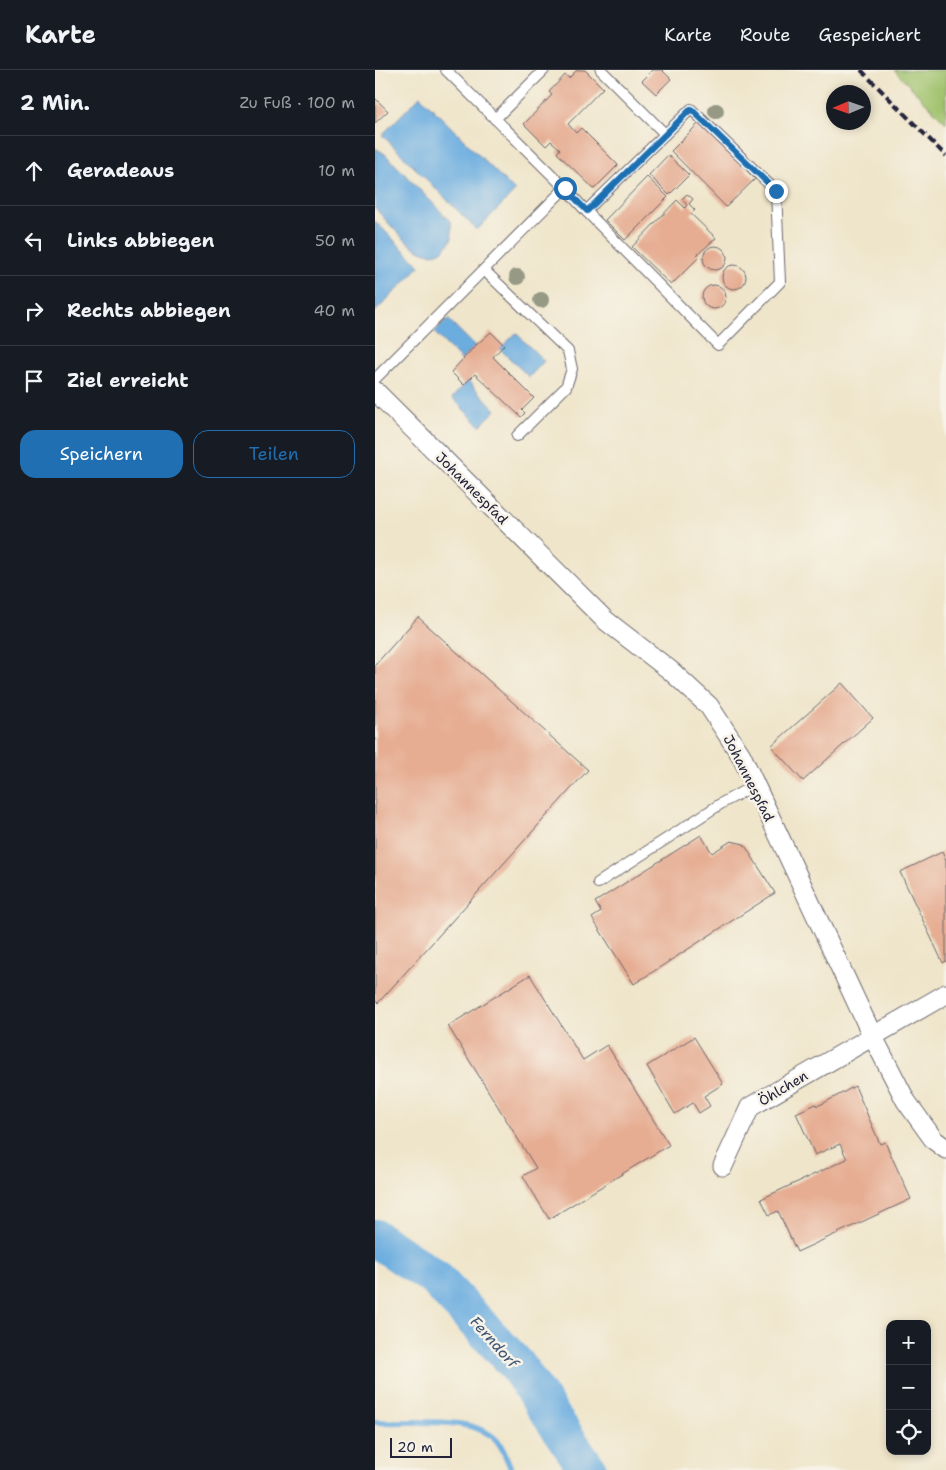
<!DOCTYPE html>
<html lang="de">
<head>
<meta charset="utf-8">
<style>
  body { margin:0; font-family:"Shantell Sans",sans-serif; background:#20242c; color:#f1f3f6 }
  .controls { position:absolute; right:15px; bottom:15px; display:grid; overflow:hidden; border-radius:10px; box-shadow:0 2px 8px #0003 }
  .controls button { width:45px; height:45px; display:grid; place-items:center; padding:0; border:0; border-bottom:1px solid #363941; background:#171b24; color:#f1f3f6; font:25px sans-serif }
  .compass { position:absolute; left:451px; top:15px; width:45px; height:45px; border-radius:50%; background:#171b24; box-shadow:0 2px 8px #0003; rotate:268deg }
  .scale { position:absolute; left:15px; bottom:12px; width:62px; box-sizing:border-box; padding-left:5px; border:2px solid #22223b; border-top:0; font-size:14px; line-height:18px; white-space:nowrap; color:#22223b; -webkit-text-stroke:4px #f7f3e8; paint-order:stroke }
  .stop { position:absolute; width:15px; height:15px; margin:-11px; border:4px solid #1f6fb2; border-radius:50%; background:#fff }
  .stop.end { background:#1f6fb2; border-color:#fff; box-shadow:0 1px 5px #0008 }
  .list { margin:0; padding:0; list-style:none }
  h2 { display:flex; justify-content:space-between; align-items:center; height:65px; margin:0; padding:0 20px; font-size:21px }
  h2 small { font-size:16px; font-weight:400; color:#9ea1a6 }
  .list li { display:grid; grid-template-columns:32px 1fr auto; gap:15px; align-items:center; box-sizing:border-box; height:70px; padding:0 20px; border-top:1px solid #363941 }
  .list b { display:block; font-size:19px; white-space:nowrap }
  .list em { font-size:16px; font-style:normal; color:#9ea1a6 }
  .actions { display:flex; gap:10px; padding:15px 20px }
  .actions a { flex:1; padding:11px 0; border:1px solid #1f6fb2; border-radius:15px; text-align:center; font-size:18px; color:#1f6fb2 }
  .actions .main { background:#1f6fb2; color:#fff }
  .icon { flex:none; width:28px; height:28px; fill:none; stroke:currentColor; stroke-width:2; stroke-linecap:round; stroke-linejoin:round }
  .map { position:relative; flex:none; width:571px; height:1400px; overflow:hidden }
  header { display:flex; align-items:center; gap:30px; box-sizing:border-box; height:70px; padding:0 25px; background:#171b24; border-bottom:1px solid #363941 }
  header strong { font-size:24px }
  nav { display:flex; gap:28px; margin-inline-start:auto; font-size:18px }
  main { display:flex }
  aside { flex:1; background:#171b24 }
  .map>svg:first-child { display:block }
  .green { fill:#9fc16a; stroke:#607252 }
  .water { fill:#6cade0; stroke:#47688e }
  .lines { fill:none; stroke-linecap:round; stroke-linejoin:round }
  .stream { stroke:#6cade0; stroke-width:6 }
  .river { stroke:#6cade0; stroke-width:38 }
  .building { fill:#e6ad93 }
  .lane-casing { stroke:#6a666d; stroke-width:12 }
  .street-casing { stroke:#6a666d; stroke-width:21 }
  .lane { stroke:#fff; stroke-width:10 }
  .street { stroke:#fff; stroke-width:19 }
  .rail { stroke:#22223b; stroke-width:4; stroke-dasharray:8 4; stroke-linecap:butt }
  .tree { fill:#969984 }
  .route { stroke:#1f6fb2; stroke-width:6 }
  .labels { text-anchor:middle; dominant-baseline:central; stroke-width:5; stroke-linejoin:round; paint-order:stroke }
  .street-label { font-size:14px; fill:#22223b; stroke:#f7f3e8 }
  .water-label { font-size:15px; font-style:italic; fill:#3c5375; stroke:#f7f3e8 }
</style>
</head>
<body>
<header>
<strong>Karte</strong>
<nav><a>Karte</a><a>Route</a><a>Gespeichert</a></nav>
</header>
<main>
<aside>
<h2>2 Min.<small>Zu Fuß · 100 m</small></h2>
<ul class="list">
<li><svg class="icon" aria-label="ahead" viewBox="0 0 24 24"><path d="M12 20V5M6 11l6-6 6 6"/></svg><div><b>Geradeaus</b></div><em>10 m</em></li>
<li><svg class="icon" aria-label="left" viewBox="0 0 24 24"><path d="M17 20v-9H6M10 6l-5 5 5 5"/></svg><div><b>Links abbiegen</b></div><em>50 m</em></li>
<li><svg class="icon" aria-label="right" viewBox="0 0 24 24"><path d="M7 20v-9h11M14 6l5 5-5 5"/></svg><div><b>Rechts abbiegen</b></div><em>40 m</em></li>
<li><svg class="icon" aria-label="arrive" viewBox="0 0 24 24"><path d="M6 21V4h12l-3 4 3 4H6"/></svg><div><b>Ziel erreicht</b></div></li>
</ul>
<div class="actions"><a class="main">Speichern</a><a>Teilen</a></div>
</aside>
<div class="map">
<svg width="571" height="1400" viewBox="0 0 571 1400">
  <rect width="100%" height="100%" fill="#f7f3e8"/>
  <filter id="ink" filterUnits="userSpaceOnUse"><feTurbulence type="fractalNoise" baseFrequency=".02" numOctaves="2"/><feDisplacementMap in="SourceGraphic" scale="10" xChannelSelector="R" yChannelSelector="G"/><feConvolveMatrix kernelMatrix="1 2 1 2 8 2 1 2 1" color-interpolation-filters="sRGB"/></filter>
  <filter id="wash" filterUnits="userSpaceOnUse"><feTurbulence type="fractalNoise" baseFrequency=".0096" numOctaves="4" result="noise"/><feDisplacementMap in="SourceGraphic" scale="20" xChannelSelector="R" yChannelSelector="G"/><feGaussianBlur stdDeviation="1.12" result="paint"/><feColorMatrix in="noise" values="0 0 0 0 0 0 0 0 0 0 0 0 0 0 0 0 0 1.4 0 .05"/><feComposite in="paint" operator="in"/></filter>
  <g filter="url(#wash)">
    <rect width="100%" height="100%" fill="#efe5ca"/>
    <path class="green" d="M 519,0 L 571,0 L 571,53 Z"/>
    <g class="water">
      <path d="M 45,26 L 140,121 L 102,160 L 7,65 Z"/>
      <path d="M 0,78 L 10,84 L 76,152 L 77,168 C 56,210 18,157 0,138 Z"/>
      <path d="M 0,151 L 45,196 L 0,242 Z"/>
      <path d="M 73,249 L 100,276 L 86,290 L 59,262 Z"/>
      <path d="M 141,263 L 169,291 L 154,307 L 125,279 Z"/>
      <path d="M 93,311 L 121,340 L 105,356 L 77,328 Z"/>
    </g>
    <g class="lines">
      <path class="stream" d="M 0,1352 C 33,1354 101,1344 123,1372 C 129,1379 132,1391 137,1400"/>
      <path class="river" d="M 0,1168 L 60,1208 L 141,1294 L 213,1400"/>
    </g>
    <g id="blocks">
      <g class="building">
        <path d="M 202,0 L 210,0 L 228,18 L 193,54 L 201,63 L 206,58 L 243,95 L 219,119 L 182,83 L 185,79 L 176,71 L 171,76 L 149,54 L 177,25 L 174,22 L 190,5 L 194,8 Z"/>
        <path d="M 278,0 L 287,0 L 296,9 L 281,24 L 267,11 Z"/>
        <path d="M 0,28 L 13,41 L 0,53 Z"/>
        <path d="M 324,53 L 380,109 L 351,137 L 296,81 Z"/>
        <path d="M 293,85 L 314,105 L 294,125 L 274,105 Z"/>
        <path d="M 272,107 L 293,127 L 250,170 L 230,150 Z"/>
        <path d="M 312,124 L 318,129 L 314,134 L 320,140 L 316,144 L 341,168 L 321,186 L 323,188 L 296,215 L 257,177 L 302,130 L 310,138 L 312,135 L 307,129 Z"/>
        <circle cx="340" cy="188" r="12"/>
        <circle cx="359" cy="207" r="12"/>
        <circle cx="339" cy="227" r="12"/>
        <path d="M 116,262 L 129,275 L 118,287 L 159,328 L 147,340 L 150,343 L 146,347 L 100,304 L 89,315 L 76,302 L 100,276 Z"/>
        <path d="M 43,547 L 213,700 L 3,933 L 0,930 L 0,595 Z"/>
        <path d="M 467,613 L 498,648 L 428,711 L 396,676 Z"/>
        <path d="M 326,765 L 337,783 L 356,771 L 369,774 L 400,823 L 259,914 L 217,848 L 226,842 L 220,832 Z"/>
        <path d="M 567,782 L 571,791 L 571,891 L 568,893 L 525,802 Z"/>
        <path d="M 155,905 L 208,990 L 232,975 L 294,1075 L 174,1149 L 148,1106 L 161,1098 L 73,956 Z"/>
        <path d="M 319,967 L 348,1014 L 329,1026 L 335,1036 L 324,1043 L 318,1033 L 300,1044 L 272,996 Z"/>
        <path d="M 480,1016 L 505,1074 L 510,1072 L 536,1129 L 422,1182 L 403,1141 L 394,1145 L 386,1129 L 472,1089 L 465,1074 L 440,1085 L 421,1043 L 441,1034 L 442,1036 L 449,1033 Z"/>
      </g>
    </g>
  </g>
  <g filter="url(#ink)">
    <use href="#blocks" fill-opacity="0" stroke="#6a666d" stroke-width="1"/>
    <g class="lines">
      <defs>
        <g id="lane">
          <path d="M 226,0 L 290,64"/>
          <path d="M 120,49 L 169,0"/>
          <path d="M 190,118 L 211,141 L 316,39 L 401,121 L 405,212 L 343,275 L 211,141"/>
          <path d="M 109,200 L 193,281 L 197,299 L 191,317 L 142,366"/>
          <path d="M 0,309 L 190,118 L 71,0"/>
          <path d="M 223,813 L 347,733 L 380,715"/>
        </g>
        <g id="street">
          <path d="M 0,321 L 230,550 L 296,601 L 334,636 L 366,685 L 497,965 L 531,1031 L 559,1070 L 571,1079"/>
          <path d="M 348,1096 L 375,1037 L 571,924"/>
        </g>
      </defs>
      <use href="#lane" class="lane-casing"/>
      <use href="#street" class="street-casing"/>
      <use href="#lane" class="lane"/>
      <use href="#street" class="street"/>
      <path class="rail" d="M 486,0 L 571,86"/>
    </g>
    <g class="tree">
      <circle cx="341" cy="41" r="8"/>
      <circle cx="142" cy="207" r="8"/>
      <circle cx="166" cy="230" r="8"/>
    </g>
  </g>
  <g class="lines" filter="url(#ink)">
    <path class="route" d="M 190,118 L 212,141 L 316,39 L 401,121"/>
  </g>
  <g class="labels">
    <g class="street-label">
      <text transform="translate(97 418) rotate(45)">Johannespfad</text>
      <text transform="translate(374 708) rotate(63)">Johannespfad</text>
      <text transform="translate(408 1018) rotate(-31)">Öhlchen</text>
    </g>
    <g class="water-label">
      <text transform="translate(119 1272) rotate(48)">Ferndorf</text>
    </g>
  </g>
</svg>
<div class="controls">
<button>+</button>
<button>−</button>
<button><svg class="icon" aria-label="locate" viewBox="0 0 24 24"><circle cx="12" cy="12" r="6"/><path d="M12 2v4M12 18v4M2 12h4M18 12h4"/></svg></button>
</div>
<svg class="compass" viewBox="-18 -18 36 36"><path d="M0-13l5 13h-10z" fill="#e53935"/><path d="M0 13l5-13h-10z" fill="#9ea1a6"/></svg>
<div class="scale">20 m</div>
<div class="stop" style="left:190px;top:118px"></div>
<div class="stop end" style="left:401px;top:121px"></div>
</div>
</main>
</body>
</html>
